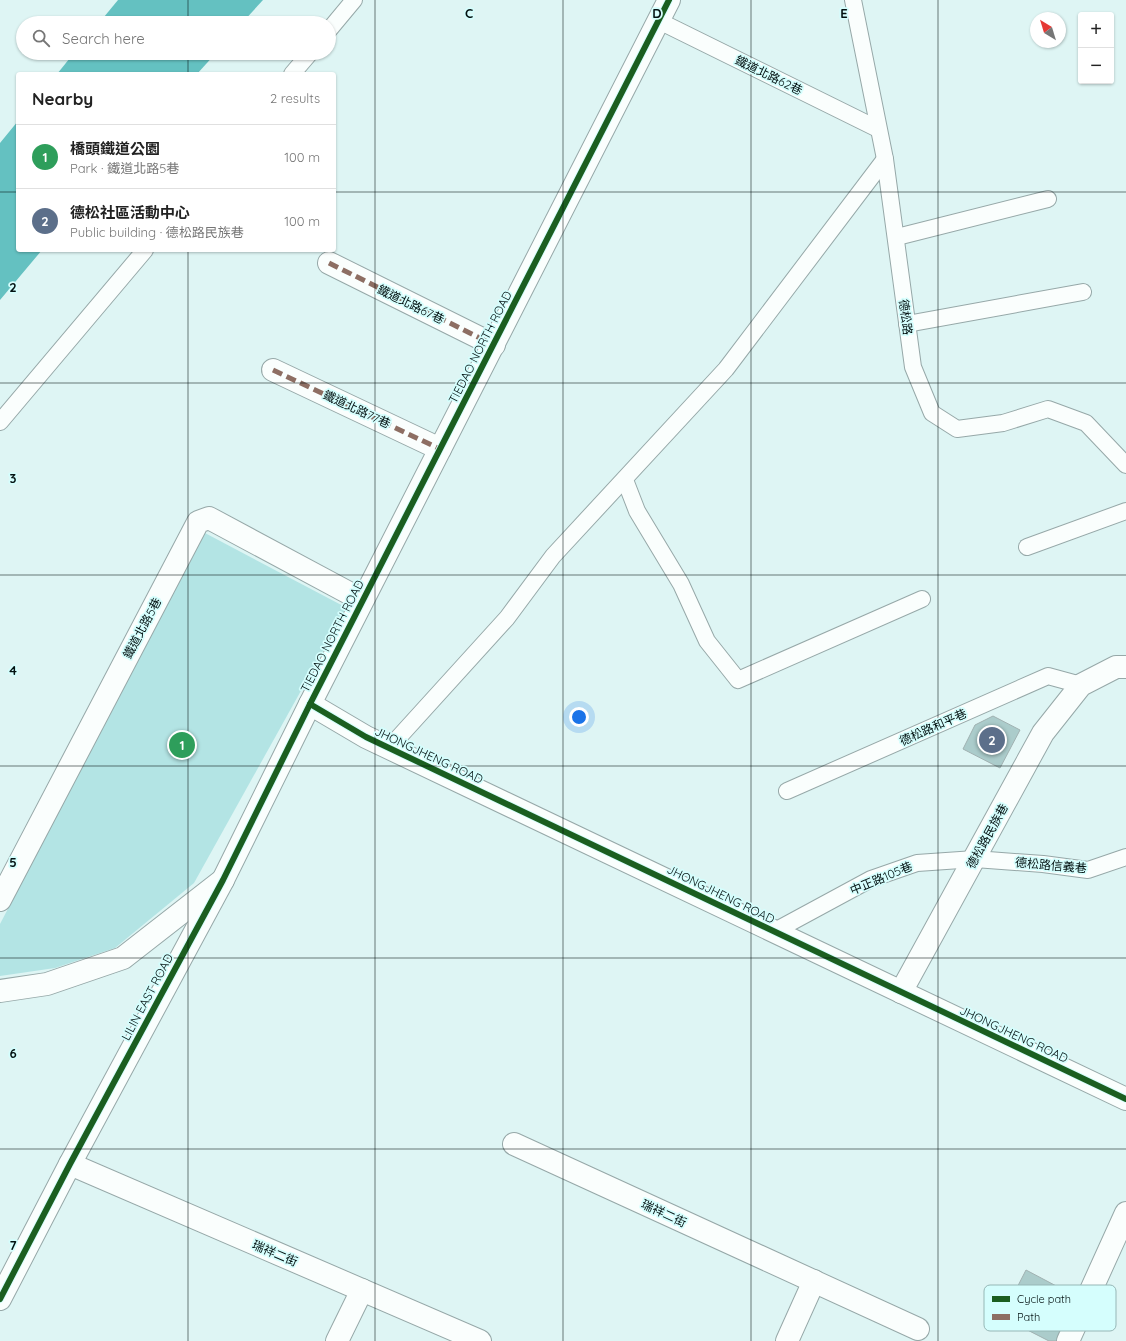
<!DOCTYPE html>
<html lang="en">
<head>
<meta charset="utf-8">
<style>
  body { margin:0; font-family:Quicksand,"Noto Sans TC",sans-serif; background:#f2f2f2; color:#222 }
  .controls { position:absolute; right:12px; top:12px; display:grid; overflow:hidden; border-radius:4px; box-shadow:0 1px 3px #0004 }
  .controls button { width:36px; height:36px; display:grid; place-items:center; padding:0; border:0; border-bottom:1px solid #e0e0e0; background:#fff; color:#222; font:20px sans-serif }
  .compass { position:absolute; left:1030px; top:12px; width:36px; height:36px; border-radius:50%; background:#fff; box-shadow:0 1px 3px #0004; rotate:322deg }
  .you { position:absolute; left:579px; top:717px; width:14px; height:14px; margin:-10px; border:3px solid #fff; border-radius:50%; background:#1a73e8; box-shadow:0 0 0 6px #1a73e833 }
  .badge { display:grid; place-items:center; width:26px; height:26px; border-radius:50%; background:#db2777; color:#fff; font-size:13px; font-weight:700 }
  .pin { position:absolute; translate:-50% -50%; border:2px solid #fff; box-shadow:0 1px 4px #0006 }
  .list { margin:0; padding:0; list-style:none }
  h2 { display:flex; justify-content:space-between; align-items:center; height:52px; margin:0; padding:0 16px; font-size:17px }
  h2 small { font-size:13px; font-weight:400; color:#767676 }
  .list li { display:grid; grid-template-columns:26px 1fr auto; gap:12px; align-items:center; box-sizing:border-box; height:64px; padding:0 16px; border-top:1px solid #e0e0e0 }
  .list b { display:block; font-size:15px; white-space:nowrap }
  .list p { margin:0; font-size:13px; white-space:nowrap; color:#767676 }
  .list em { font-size:13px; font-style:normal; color:#767676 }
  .icon { flex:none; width:22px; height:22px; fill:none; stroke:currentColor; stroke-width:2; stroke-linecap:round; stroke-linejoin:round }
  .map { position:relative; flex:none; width:1126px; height:1341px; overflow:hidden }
  .search { position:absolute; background:#fff; box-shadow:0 1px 3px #0004; left:16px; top:16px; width:320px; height:44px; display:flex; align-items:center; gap:10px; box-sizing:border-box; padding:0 14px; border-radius:22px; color:#767676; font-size:15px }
  .panel { position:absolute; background:#fff; box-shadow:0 1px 3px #0004; left:16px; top:72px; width:320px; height:180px; border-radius:4px }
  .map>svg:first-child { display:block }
  .green { fill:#b3e4e4 }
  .water { fill:#64c1c1 }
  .building { fill:#abcccb; stroke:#a0b1b1 }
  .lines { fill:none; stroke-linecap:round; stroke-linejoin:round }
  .lane-casing { stroke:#96a8a8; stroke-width:18 }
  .street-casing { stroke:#96a8a8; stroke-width:24 }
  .secondary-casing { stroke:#96a8a8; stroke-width:24 }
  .lane { stroke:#fafefd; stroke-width:16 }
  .street { stroke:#fafefd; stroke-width:22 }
  .secondary { stroke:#fafefd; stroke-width:22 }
  .quiet { stroke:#8d6e63; stroke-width:5; stroke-dasharray:10 5; stroke-linecap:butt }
  .cycleway-casing { stroke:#d5fefd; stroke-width:8 }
  .cycleway { stroke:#1b5e20; stroke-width:6 }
  .grid { fill:none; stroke:#031111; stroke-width:1; stroke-opacity:0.55 }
  .labels { text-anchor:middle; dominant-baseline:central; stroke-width:3.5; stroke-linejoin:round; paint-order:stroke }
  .street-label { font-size:12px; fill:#031111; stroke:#d5fefd }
  .key { fill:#d5fefd; stroke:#96b7b6; stroke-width:1 }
  .key-label { font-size:11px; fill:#031111 }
  .grid-label { font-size:13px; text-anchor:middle; font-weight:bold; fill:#031111; stroke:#d5fefd; stroke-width:3.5; stroke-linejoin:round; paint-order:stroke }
</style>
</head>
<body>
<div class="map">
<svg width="1126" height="1341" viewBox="0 0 1126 1341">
  <rect width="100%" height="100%" fill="#def5f4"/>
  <path class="green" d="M 205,533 L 347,608 L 194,883 L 115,948 L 55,968 L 0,976 L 0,924 Z"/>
  <g class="water">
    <path d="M 118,0 L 263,0 L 242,23 L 99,23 Z"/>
    <path d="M 74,53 L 216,53 L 197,74 L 57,74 Z"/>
    <path d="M 18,121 L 18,250 L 42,250 L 0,300 L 0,143 Z"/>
  </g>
  <g class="building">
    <path d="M 993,716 L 1020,730 L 1000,768 L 963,749 L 975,725 Z"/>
    <path d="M 1026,1270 L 1079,1298 L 1057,1341 L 1049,1341 L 1002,1317 Z"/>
  </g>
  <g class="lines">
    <defs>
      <g id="lane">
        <path d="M 853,0 L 885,159 L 913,367 L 932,413 L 957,429 L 1003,423 L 1048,409 L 1086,423 L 1126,465"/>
        <path d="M 659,21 L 878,129"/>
        <path d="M 329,30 L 354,0"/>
        <path d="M 292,74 L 310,53"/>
        <path d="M 897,237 L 1048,199"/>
        <path d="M 907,324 L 1083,292"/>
        <path d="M 0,422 L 145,250"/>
        <path d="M 625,480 L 637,511 L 681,584 L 707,641 L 738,680 L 922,599"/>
        <path d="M 1027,547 L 1126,511"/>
        <path d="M 389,748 L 507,618 L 553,556 L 726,369 L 885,159"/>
        <path d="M 787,791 L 1048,676 L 1081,685"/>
        <path d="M 773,932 L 871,879 L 917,863 L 975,859 L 1043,864 L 1088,870 L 1126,857"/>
      </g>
      <g id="street">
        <path d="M 329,263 L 494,345"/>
        <path d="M 273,370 L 440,449"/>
        <path d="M 310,704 L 366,737 L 1126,1099"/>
        <path d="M 0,900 L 198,522 L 209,518 L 362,600"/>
        <path d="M 0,991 L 47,984 L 123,958 L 223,880"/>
        <path d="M 901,992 L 1043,733 L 1081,685 L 1116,667 L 1126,667"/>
        <path d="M 514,1144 L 918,1329"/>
        <path d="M 70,1164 L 480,1341"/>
        <path d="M 337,1341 L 362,1290"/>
        <path d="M 787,1341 L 814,1281"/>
        <path d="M 1068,1341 L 1126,1213"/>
      </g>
      <path id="secondary" d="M 0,1299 L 70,1164 L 223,880 L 310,704 L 669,0"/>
    </defs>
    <use href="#lane" class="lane-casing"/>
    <use href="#street" class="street-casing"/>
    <use href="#secondary" class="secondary-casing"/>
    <use href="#lane" class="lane"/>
    <use href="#street" class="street"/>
    <use href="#secondary" class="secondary"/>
    <g class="quiet">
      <path d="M 329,263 L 494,345"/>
      <path d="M 273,370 L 440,449"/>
    </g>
    <defs>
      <g id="cycleway">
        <path d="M 310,704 L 366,737 L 1126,1099"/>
        <path d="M 0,1299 L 70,1164 L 223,880 L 310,704 L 669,0"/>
      </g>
    </defs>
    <use href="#cycleway" class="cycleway-casing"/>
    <use href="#cycleway" class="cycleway"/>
  </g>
  <path class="grid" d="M 188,0 L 188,23M 375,0 L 375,1341M 563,0 L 563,1341M 751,0 L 751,1341M 938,0 L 938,1341M 188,53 L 188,74M 0,192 L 18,192M 334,192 L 1126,192M 188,250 L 188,1341M 0,383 L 1126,383M 0,575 L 1126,575M 0,766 L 1126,766M 0,958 L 1126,958M 0,1149 L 1126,1149"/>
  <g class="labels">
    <g class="street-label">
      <text transform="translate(769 75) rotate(26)">鐵道北路62巷</text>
      <text transform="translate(411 304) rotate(26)">鐵道北路67巷</text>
      <text transform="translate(906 317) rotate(83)">德松路</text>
      <text transform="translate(480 347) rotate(-63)">TIEDAO NORTH ROAD</text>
      <text transform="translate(357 409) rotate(25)">鐵道北路77巷</text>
      <text transform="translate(142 628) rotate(-62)">鐵道北路5巷</text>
      <text transform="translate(332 636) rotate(-63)">TIEDAO NORTH ROAD</text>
      <text transform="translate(933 727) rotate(-24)">德松路和平巷</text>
      <text transform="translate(429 755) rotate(25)">JHONGJHENG ROAD</text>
      <text transform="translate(987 836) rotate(-61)">德松路民族巷</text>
      <text transform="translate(1051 865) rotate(5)">德松路信義巷</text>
      <text transform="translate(881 878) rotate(-23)">中正路105巷</text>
      <text transform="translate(721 894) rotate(26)">JHONGJHENG ROAD</text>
      <text transform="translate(147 997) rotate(-62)">LILIN EAST ROAD</text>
      <text transform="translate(1014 1034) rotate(25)">JHONGJHENG ROAD</text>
      <text transform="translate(664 1213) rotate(25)">瑞祥二街</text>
      <text transform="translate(275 1253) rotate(23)">瑞祥二街</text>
    </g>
  </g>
  <rect x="984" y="1285" width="132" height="46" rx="6" class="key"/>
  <rect x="992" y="1296" width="18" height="6" fill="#1b5e20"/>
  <rect x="992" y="1314" width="18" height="6" fill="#8d6e63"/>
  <g class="key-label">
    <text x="1017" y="1303">Cycle path</text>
    <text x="1017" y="1321">Path</text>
  </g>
  <g class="grid-label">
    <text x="469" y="18">C</text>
    <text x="657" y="18">D</text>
    <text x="844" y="18">E</text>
    <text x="13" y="292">2</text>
    <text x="13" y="483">3</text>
    <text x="13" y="675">4</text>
    <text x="13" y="867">5</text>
    <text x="13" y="1058">6</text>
    <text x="13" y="1250">7</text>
  </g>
</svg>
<div class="controls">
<button>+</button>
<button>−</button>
</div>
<svg class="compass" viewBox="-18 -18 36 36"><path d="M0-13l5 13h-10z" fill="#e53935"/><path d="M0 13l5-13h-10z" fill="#767676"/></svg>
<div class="you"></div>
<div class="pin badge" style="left:182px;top:745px;background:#2e9e5b">1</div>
<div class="pin badge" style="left:992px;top:740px;background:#5c6f8a">2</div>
<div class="search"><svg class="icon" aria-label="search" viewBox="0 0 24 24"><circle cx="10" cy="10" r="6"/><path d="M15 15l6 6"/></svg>Search here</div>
<section class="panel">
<h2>Nearby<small>2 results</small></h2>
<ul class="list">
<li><span class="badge" style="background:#2e9e5b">1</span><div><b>橋頭鐵道公園</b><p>Park · 鐵道北路5巷</p></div><em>100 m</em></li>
<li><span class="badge" style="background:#5c6f8a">2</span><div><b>德松社區活動中心</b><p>Public building · 德松路民族巷</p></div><em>100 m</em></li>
</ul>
</section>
</div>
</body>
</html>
